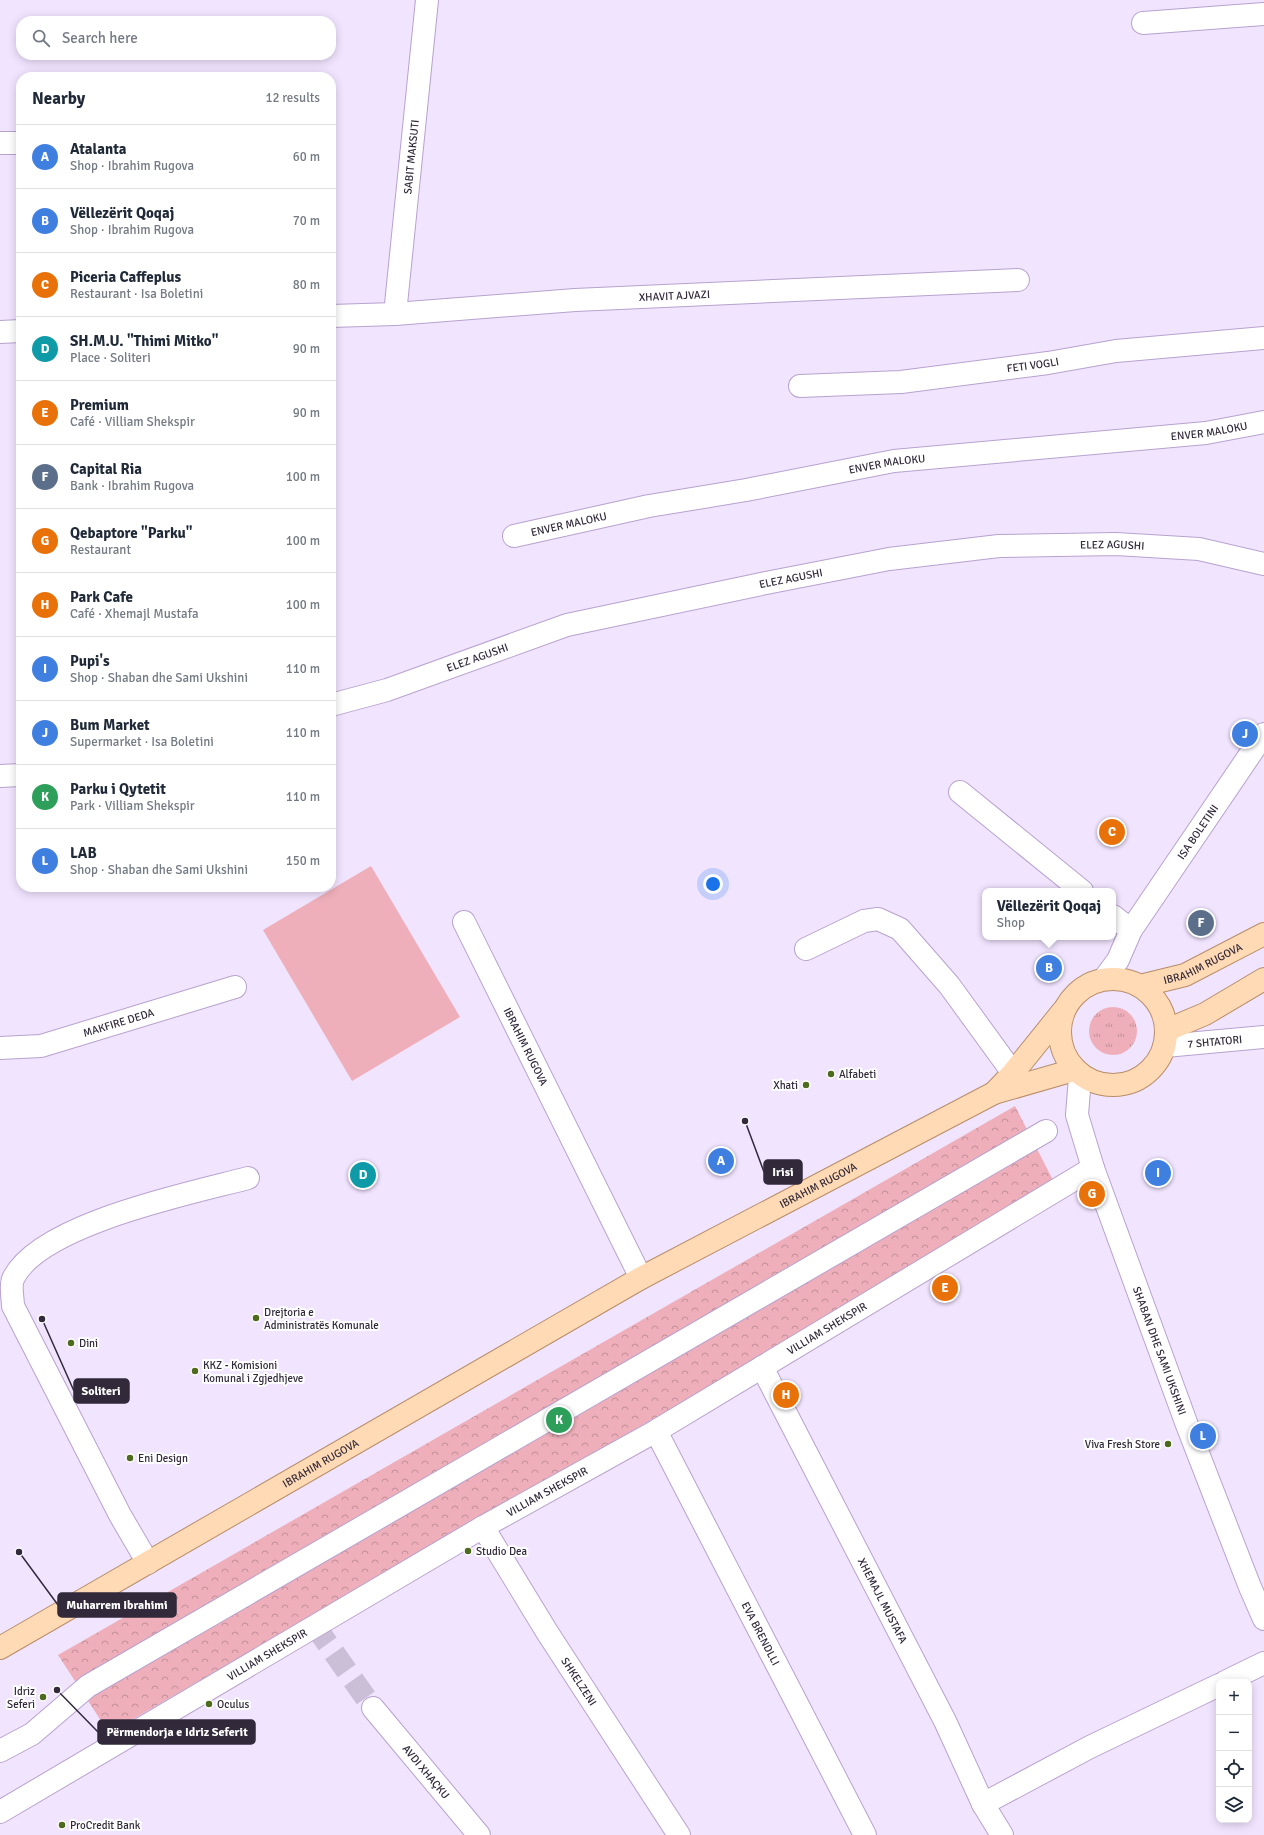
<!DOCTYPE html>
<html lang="en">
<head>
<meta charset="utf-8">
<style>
  body { margin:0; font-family:Signika,sans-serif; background:#f2f2f3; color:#1f2937 }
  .controls { position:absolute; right:12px; bottom:12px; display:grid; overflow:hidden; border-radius:8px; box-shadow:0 2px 10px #0003 }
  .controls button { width:36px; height:36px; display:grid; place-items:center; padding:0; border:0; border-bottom:1px solid #e0e1e3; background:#fff; color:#1f2937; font:20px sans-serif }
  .you { position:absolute; left:713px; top:884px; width:14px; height:14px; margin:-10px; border:3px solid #fff; border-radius:50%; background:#1a73e8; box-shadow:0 0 0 6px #1a73e833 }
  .badge { display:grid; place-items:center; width:26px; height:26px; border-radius:50%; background:#4e6a1d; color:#fff; font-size:13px; font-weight:700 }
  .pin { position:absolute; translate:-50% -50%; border:2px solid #fff; box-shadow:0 1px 4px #0006 }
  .popup { position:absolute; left:982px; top:888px; width:134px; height:52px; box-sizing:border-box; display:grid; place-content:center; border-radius:8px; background:#fff; filter:drop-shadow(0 1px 3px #0005); font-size:13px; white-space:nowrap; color:#747a83 }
  .popup b { font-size:15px; color:#1f2937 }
  .popup::after { content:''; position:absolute; left:50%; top:100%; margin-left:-8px; border:8px solid transparent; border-top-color:#fff }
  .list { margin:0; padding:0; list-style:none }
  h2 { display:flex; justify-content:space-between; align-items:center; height:52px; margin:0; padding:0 16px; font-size:17px }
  h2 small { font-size:13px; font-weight:400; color:#747a83 }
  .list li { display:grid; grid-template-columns:26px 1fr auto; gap:12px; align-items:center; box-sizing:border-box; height:64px; padding:0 16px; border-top:1px solid #e0e1e3 }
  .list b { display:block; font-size:15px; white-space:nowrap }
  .list p { margin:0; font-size:13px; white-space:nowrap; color:#747a83 }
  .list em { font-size:13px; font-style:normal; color:#747a83 }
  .icon { flex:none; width:22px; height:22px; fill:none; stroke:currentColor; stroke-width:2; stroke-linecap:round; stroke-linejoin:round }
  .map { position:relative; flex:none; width:1264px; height:1835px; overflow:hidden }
  .search { position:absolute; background:#fff; box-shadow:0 2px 10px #0003; left:16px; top:16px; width:320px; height:44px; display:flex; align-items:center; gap:10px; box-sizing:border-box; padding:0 14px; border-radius:16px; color:#747a83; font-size:15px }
  .panel { position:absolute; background:#fff; box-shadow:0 2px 10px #0003; left:16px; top:72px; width:320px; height:820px; border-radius:16px }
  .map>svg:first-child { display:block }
  .grass { fill:url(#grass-tufts) }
  .park { fill:url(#park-crowns) }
  .pitch { fill:#eeafba }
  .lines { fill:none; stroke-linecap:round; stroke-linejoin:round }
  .minor-tunnel { stroke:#cbbfd8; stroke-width:22; stroke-dasharray:22 11; stroke-linecap:butt }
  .minor-casing { stroke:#b8a2ce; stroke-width:24 }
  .major-casing { stroke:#b78d69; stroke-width:24 }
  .minor { stroke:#fff; stroke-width:22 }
  .major { stroke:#ffdab4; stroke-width:22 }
  .poi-dot { fill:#4e6a1d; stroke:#fff; stroke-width:1.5 }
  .labels { text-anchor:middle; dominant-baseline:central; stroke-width:4; stroke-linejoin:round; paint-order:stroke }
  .street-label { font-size:11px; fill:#322a3b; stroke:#fff }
  .poi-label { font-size:11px; fill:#322a3b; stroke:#fff; text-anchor:start }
  .leader { fill:none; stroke:#322a3b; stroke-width:1.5 }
  .callout-dot { fill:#322a3b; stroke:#fff; stroke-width:1.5 }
  .callout { fill:#322a3b; stroke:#322a3b; stroke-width:1.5 }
  .callout-label { font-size:12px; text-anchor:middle; font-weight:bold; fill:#fff }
</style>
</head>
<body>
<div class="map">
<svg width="1264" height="1835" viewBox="0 0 1264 1835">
  <defs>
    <pattern id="grass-tufts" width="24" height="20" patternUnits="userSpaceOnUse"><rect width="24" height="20" fill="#eeafba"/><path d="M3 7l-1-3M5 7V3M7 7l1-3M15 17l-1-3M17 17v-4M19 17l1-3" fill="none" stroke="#c18f98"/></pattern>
    <pattern id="park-crowns" width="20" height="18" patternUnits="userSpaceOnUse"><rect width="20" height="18" fill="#eeafba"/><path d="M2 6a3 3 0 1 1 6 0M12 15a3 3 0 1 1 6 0" fill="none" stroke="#c18f98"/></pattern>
  </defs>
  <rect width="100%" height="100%" fill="#f1e4ff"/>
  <circle class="grass" cx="1113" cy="1031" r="24"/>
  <path class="park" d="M 1015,1106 L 1056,1186 L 109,1733 L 58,1655 Z"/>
  <path class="pitch" d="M 371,866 L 460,1017 L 352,1081 L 263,930 Z"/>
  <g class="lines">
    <path class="minor-tunnel" d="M 315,1626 L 373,1708"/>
    <defs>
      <g id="minor">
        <path d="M 1143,23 L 1264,14"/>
        <path d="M 0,143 L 21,143"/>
        <path id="s1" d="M 395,314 L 427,0"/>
        <path id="s2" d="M 331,316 L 395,314 L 575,300 L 1018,280"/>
        <path d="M 0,332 L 21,331"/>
        <path id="s3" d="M 800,386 L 901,382 L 1048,363 L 1116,351 L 1264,338"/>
        <path id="s4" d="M 514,536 L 649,506 L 746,490 L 894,461 L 1206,433 L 1264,422"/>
        <path id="s5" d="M 331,705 L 387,690 L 567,625 L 766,583 L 889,559 L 999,546 L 1116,544 L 1199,549 L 1264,564"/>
        <path d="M 0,776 L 21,775"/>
        <path d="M 960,792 L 1082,891"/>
        <path d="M 1113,916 L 1131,930"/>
        <path id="s6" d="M 464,922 L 641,1278"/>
        <path d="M 806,949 L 864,921 L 878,919 L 900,929 L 949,985 L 1013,1073"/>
        <path id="s7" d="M 1104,979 L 1118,960 L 1131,930 L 1264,734"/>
        <path id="s8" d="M 1165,1046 L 1264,1037"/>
        <path id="s9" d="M 0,1048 L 41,1046 L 235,987"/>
        <path id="s10" d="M 1080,1077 L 1077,1115 L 1093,1168 L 1187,1425 L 1250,1587 L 1264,1619"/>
        <path id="s11" d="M 762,1367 L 945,1721 L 983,1804 L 1002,1835"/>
        <path id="s12" d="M 656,1431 L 865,1835"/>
        <path id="s13" d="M 483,1527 L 547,1632 L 679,1835"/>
        <path d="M 148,1563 L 120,1515 L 13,1306 C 13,1299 10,1286 13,1279 C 38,1224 192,1193 248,1178"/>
        <path d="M 1225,1682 L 1264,1663"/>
        <path id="s14" d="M 373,1708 L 479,1835"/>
        <path d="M 0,1751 L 32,1734 L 88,1686 L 1046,1131"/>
        <path d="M 983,1804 L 1090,1747 L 1219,1685"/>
        <path id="s15" d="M 0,1812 L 483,1527 L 656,1431 L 1093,1168"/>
      </g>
      <g id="major">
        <circle cx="1113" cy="1032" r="53"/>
        <path id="s16" d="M 1140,986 L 1185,975 L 1264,934"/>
        <path d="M 1167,1030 L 1205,1014 L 1264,979"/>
        <path d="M 994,1093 L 1013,1073 L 1063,1011"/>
        <path id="s17" d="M 0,1648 L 641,1278 L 994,1093 L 1074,1070"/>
      </g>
    </defs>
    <use href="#minor" class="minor-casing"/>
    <use href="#major" class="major-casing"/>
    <use href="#minor" class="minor"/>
    <use href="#major" class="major"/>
  </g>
  <g class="poi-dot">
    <circle cx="831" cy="1074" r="4"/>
    <circle cx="806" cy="1085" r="4"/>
    <circle cx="256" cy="1318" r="4"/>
    <circle cx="71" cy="1343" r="4"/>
    <circle cx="195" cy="1371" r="4"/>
    <circle cx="1168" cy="1444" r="4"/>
    <circle cx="130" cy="1458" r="4"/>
    <circle cx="468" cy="1551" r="4"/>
    <circle cx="43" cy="1697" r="4"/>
    <circle cx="209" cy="1704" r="4"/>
    <circle cx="62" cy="1825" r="4"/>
  </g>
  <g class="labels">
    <g class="street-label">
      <text stroke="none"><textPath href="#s1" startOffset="158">SABIT MAKSUTI</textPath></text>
      <text stroke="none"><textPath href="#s2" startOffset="344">XHAVIT AJVAZI</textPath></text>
      <text stroke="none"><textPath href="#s3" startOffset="234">FETI VOGLI</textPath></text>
      <text stroke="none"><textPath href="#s4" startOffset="704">ENVER MALOKU</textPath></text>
      <text stroke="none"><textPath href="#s4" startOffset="380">ENVER MALOKU</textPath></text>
      <text stroke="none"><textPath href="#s4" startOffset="56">ENVER MALOKU</textPath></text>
      <text stroke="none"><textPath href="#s5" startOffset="802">ELEZ AGUSHI</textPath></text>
      <text stroke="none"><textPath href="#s5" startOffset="478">ELEZ AGUSHI</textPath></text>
      <text stroke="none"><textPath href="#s5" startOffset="154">ELEZ AGUSHI</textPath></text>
      <text stroke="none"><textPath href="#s7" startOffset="175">ISA BOLETINI</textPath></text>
      <text stroke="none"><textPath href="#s16" startOffset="67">IBRAHIM RUGOVA</textPath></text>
      <text stroke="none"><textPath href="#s9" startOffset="122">MAKFIRE DEDA</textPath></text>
      <text stroke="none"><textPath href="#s8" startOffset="50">7 SHTATORI</textPath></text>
      <text stroke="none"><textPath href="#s6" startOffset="139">IBRAHIM RUGOVA</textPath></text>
      <text stroke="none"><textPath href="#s17" startOffset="940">IBRAHIM RUGOVA</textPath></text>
      <text stroke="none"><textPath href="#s15" startOffset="958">VILLIAM SHEKSPIR</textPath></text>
      <text stroke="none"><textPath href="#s10" startOffset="288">SHABAN DHE SAMI UKSHINI</textPath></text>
      <text stroke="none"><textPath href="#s17" startOffset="370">IBRAHIM RUGOVA</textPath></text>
      <text stroke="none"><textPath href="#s15" startOffset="634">VILLIAM SHEKSPIR</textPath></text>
      <text stroke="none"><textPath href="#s11" startOffset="263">XHEMAJL MUSTAFA</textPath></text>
      <text stroke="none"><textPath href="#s12" startOffset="228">EVA BRENDLLI</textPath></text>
      <text stroke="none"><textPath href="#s15" startOffset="310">VILLIAM SHEKSPIR</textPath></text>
      <text stroke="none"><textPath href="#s13" startOffset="182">SHKELZENI</textPath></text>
      <text stroke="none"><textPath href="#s14" startOffset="83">AVDI XHAÇKU</textPath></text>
    </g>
    <g class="poi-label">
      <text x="839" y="1074">Alfabeti</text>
      <text x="798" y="1085" text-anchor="end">Xhati</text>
      <text x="264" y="1312">Drejtoria e<tspan x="264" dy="13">Administratës Komunale</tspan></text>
      <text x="79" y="1343">Dini</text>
      <text x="203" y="1365">KKZ - Komisioni<tspan x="203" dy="13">Komunal i Zgjedhjeve</tspan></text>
      <text x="1160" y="1444" text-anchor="end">Viva Fresh Store</text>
      <text x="138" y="1458">Eni Design</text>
      <text x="476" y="1551">Studio Dea</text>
      <text x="35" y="1691" text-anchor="end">Idriz<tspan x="35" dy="13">Seferi</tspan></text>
      <text x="217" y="1704">Oculus</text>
      <text x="70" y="1825">ProCredit Bank</text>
    </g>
  </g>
  <path class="leader" d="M745 1121L764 1172M42 1319L74 1391M19 1552L58 1605M57 1690L98 1732"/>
  <g class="callout-dot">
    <circle cx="745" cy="1121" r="4"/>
    <circle cx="42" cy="1319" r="4"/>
    <circle cx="19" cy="1552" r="4"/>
    <circle cx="57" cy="1690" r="4"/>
  </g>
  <g class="callout">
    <rect x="764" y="1160" width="38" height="24" rx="4"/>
    <rect x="74" y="1379" width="55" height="24" rx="4"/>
    <rect x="58" y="1593" width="118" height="24" rx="4"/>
    <rect x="98" y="1720" width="157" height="24" rx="4"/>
  </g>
  <g class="callout-label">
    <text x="783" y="1176">Irisi</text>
    <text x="101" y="1395">Soliteri</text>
    <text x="117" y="1609">Muharrem Ibrahimi</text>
    <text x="177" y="1736">Përmendorja e Idriz Seferit</text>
  </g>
</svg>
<div class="controls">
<button>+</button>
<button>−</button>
<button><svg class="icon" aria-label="locate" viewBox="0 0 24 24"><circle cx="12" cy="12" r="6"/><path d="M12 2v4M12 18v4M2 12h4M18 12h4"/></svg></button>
<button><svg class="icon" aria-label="layers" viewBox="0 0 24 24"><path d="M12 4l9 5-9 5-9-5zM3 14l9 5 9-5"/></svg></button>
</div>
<div class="you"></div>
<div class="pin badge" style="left:721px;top:1161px;background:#3f7fe0">A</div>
<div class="pin badge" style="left:1049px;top:968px;background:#3f7fe0">B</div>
<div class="popup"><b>Vëllezërit Qoqaj</b>Shop</div>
<div class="pin badge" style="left:1112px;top:832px;background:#e8710a">C</div>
<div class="pin badge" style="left:363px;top:1175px;background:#0f9aa8">D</div>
<div class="pin badge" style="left:945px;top:1288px;background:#e8710a">E</div>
<div class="pin badge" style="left:1201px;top:923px;background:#5c6f8a">F</div>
<div class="pin badge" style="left:1092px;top:1194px;background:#e8710a">G</div>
<div class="pin badge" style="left:786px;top:1395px;background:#e8710a">H</div>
<div class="pin badge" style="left:1158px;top:1173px;background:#3f7fe0">I</div>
<div class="pin badge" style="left:1245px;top:734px;background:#3f7fe0">J</div>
<div class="pin badge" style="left:559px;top:1420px;background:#2e9e5b">K</div>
<div class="pin badge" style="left:1203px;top:1436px;background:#3f7fe0">L</div>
<div class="search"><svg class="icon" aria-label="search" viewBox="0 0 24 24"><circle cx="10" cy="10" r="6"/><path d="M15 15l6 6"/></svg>Search here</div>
<section class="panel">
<h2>Nearby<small>12 results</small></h2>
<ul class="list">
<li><span class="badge" style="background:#3f7fe0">A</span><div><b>Atalanta</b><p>Shop · Ibrahim Rugova</p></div><em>60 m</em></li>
<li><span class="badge" style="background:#3f7fe0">B</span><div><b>Vëllezërit Qoqaj</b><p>Shop · Ibrahim Rugova</p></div><em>70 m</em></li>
<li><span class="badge" style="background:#e8710a">C</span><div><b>Piceria Caffeplus</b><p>Restaurant · Isa Boletini</p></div><em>80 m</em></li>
<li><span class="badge" style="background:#0f9aa8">D</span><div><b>SH.M.U. &quot;Thimi Mitko&quot;</b><p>Place · Soliteri</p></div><em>90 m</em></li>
<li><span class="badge" style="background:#e8710a">E</span><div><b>Premium</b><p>Café · Villiam Shekspir</p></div><em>90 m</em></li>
<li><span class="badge" style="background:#5c6f8a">F</span><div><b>Capital Ria</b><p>Bank · Ibrahim Rugova</p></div><em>100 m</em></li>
<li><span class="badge" style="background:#e8710a">G</span><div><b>Qebaptore &quot;Parku&quot;</b><p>Restaurant</p></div><em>100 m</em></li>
<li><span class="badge" style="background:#e8710a">H</span><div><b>Park Cafe</b><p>Café · Xhemajl Mustafa</p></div><em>100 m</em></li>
<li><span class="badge" style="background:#3f7fe0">I</span><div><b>Pupi's</b><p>Shop · Shaban dhe Sami Ukshini</p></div><em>110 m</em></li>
<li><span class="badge" style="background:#3f7fe0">J</span><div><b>Bum Market</b><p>Supermarket · Isa Boletini</p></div><em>110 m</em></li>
<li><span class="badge" style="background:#2e9e5b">K</span><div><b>Parku i Qytetit</b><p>Park · Villiam Shekspir</p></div><em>110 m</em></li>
<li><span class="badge" style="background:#3f7fe0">L</span><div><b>LAB</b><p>Shop · Shaban dhe Sami Ukshini</p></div><em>150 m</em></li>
</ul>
</section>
</div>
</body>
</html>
